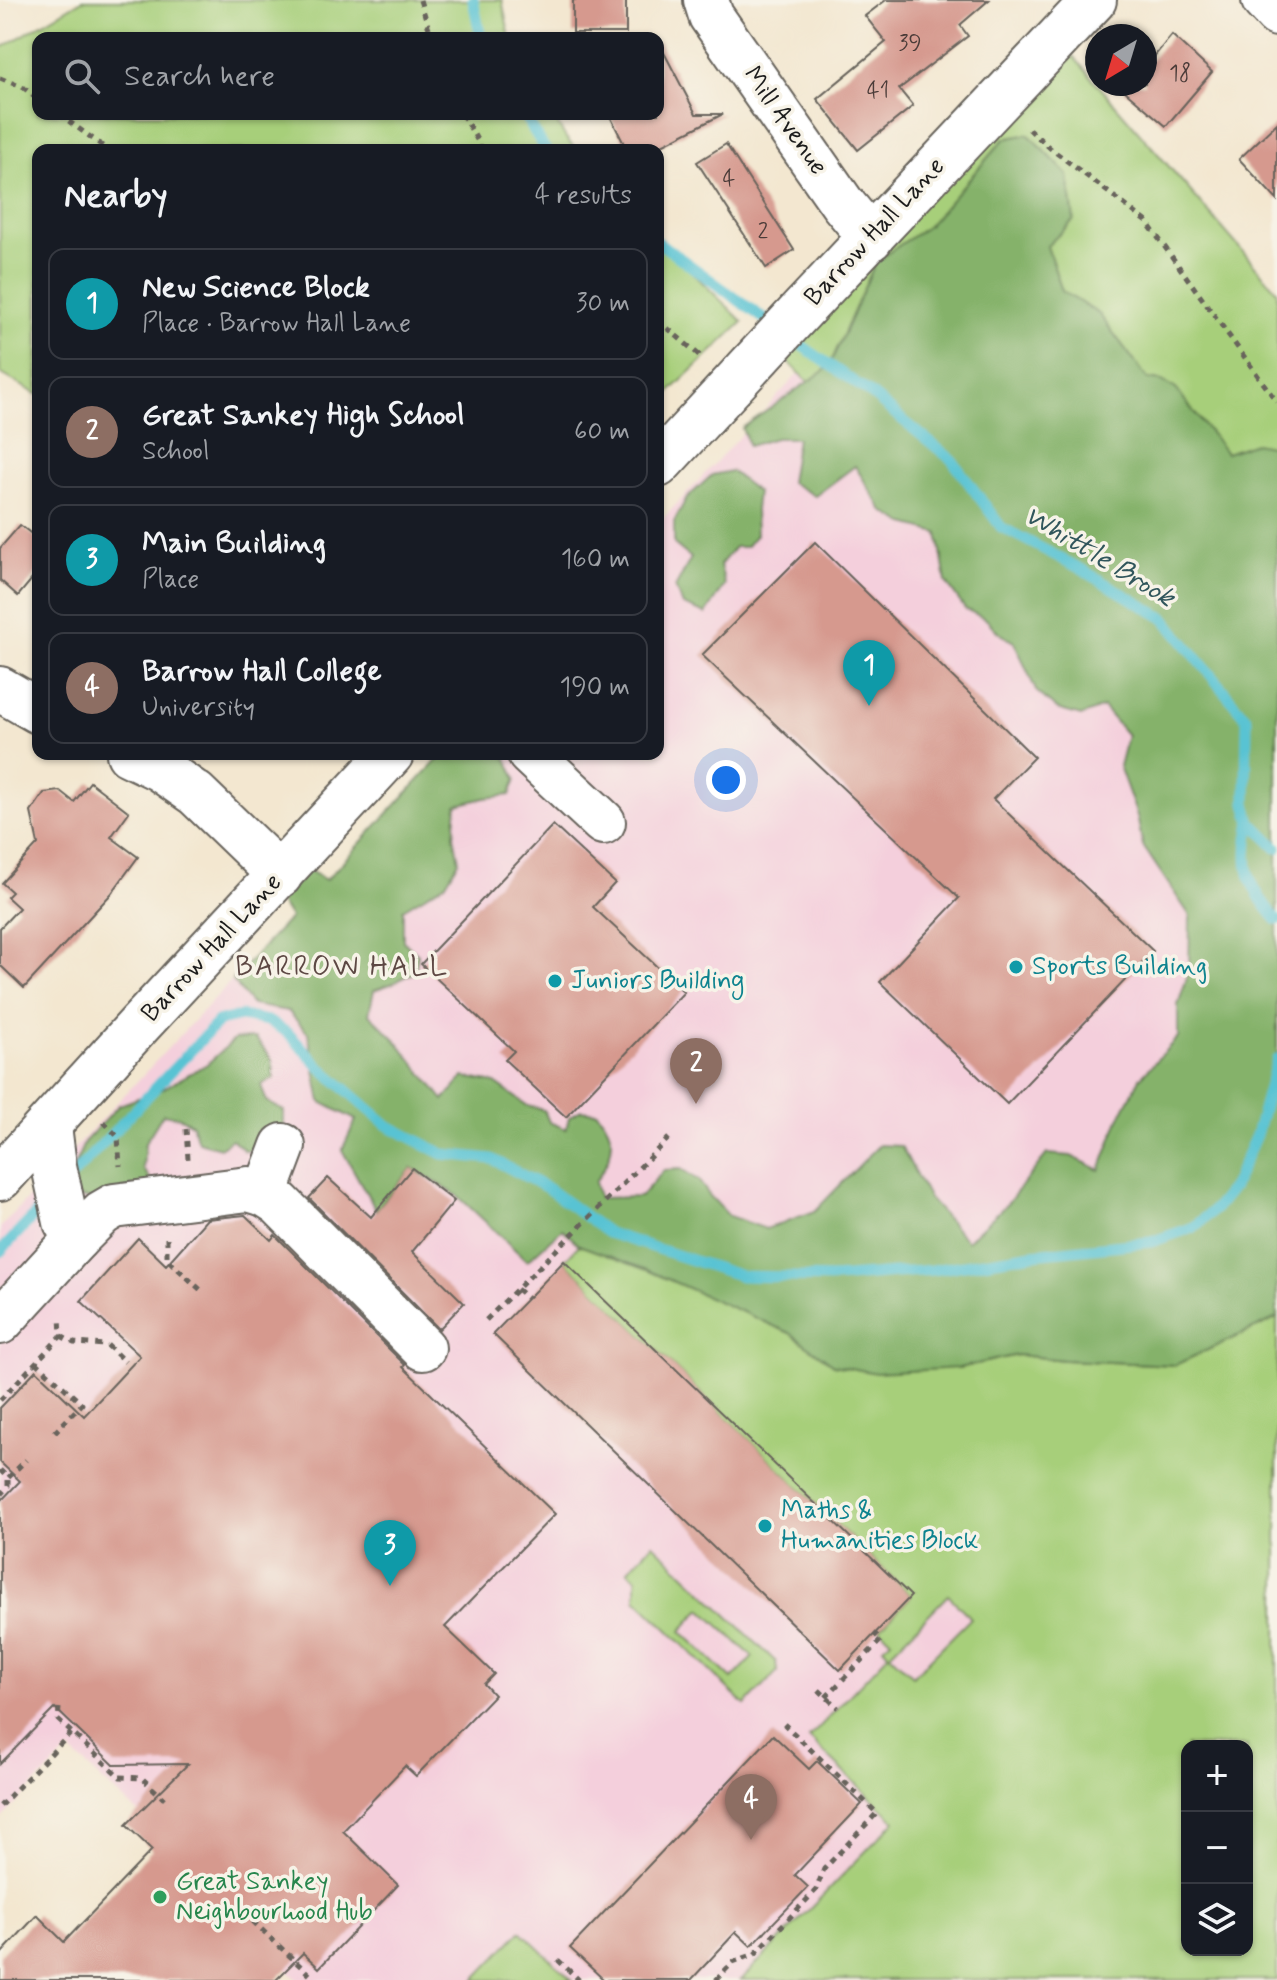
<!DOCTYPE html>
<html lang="en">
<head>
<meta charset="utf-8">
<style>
  body { margin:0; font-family:Mynerve,sans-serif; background:#242831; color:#f1f3f6 }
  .controls { position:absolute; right:24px; bottom:24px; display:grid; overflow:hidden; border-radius:16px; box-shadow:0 2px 6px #0004 }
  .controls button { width:72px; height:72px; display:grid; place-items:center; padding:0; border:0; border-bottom:2px solid #363941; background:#171b24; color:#f1f3f6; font:40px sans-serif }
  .compass { position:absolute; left:1085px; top:24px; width:72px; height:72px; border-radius:50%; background:#171b24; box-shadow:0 2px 6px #0004; rotate:218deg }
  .you { position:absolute; left:726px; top:780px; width:28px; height:28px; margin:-20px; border:6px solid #fff; border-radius:50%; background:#1a73e8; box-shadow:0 0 0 12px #1a73e833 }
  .badge { display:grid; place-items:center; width:52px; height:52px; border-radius:50%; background:#7c3aed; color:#fff; font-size:26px; font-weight:700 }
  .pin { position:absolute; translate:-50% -66px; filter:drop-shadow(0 2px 4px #0008) }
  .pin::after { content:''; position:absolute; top:42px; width:28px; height:24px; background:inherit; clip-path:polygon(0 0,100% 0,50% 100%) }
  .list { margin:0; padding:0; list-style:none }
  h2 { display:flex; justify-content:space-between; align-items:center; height:104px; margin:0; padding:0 32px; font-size:34px }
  h2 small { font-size:26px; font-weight:400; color:#9ea1a6 }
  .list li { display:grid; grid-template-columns:52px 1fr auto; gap:24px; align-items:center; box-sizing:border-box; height:112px; margin:0 16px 16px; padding:0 16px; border:2px solid #363941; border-radius:16px }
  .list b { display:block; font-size:30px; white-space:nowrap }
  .list p { margin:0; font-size:26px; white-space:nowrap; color:#9ea1a6 }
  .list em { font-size:26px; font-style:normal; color:#9ea1a6 }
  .icon { flex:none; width:44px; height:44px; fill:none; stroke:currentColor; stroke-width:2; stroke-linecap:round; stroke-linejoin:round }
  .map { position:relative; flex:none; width:1277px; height:1980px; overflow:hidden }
  .search { position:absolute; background:#171b24; box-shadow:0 2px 6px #0004; left:32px; top:32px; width:632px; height:88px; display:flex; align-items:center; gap:20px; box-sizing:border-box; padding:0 28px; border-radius:16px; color:#9ea1a6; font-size:30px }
  .panel { position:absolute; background:#171b24; box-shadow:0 2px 6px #0004; left:32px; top:144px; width:632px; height:616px; border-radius:16px }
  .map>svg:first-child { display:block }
  .built { fill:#f4cfdc; fill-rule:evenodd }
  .green { fill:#a7cf7a; stroke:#62764b; stroke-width:2; fill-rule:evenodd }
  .forest { fill:#85b26a; stroke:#506743; stroke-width:2 }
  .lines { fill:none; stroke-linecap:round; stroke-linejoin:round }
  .stream { stroke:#58c3d3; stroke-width:11 }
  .building { fill:#d6998e }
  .minor-casing { stroke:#67635b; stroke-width:48 }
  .path { stroke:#67635b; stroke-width:5; stroke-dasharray:6 6; stroke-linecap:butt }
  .minor { stroke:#fff; stroke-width:44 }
  .culture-dot { fill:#0f9aa8; stroke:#f7f3e8; stroke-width:3 }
  .leisure-dot { fill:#2e9e5b; stroke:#f7f3e8; stroke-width:3 }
  .labels { text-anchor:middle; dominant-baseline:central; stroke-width:7; stroke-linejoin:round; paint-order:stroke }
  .number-label { font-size:22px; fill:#4a3b38 }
  .street-label { font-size:26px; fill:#1c1c1c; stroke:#f7f3e8 }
  .culture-label { font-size:26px; fill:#0d838f; stroke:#f7f3e8; text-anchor:start }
  .leisure-label { font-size:26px; fill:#27864d; stroke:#f7f3e8; text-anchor:start }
  .water-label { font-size:28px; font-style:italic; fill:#31565c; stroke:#f7f3e8 }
  .neighbourhood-label { font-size:28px; letter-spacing:2px; fill:#5d4844; stroke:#f7f3e8 }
</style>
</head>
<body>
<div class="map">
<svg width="1277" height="1980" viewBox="0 0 1277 1980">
  <rect width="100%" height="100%" fill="#f7f3e8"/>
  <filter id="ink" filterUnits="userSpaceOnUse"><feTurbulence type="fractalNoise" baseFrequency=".0125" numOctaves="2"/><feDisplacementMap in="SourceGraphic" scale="16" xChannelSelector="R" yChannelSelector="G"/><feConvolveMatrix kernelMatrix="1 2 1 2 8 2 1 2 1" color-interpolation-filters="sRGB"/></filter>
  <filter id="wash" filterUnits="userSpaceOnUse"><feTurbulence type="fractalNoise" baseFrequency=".006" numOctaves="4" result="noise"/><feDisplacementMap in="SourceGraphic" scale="32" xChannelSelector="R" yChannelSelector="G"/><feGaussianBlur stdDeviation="1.8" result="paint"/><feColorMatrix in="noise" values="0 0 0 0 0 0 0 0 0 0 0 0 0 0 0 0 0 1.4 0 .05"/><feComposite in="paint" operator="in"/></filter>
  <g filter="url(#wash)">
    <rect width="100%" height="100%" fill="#f3e7d0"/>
    <path class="built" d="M 799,373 L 1185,751 L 1277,910 L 1277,1980 L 572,1980 L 521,1931 L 474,1980 L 298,1980 L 160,1846 L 145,1843 L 126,1825 L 138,1813 L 69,1750 L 0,1820 L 0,1228 L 443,754 L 658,754 L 658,524 ZM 1187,1746 L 1247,1746 L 1247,1950 L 1187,1950 Z"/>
    <g class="green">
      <path d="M 82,0 L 502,0 L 510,38 L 38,38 L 38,114 L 552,114 L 566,138 L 576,150 L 38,150 L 38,395 L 0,373 L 0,49 Z"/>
      <path d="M 1073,56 L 1277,291 L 1277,910 L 1185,751 L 776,350 Z"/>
      <path d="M 658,239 L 743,322 L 658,403 Z"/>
      <path d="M 579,1245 L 647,1270 L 790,1333 L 834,1365 L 959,1368 L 1017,1355 L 1064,1360 L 1175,1365 L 1277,1318 L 1277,1980 L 741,1980 L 895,1821 L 809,1738 L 889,1654 L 883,1647 L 891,1640 L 880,1629 L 911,1596 L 564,1261 ZM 948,1595 L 971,1618 L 913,1676 L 890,1654 ZM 1187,1746 L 1247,1746 L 1247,1950 L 1187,1950 Z"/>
      <path d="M 653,1544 L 776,1662 L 777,1672 L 745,1705 L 636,1599 L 636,1578 L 628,1570 ZM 701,1609 L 753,1657 L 732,1679 L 681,1631 Z"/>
      <path d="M 521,1931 L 572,1980 L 474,1980 Z"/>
    </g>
    <g class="forest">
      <path d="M 1028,134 L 1068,175 L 1074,220 L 1047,246 L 1062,291 L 1099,314 L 1148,379 L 1162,381 L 1176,389 L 1226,453 L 1255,443 L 1275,447 L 1277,449 L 1277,1318 L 1175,1365 L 1064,1360 L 1017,1355 L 959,1368 L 876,1373 L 834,1365 L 790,1333 L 647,1270 L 579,1245 L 562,1229 L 527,1261 L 458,1196 L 412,1168 L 376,1210 L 342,1150 L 356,1120 L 321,1102 L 308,1033 L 288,1011 L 252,1005 L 232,980 L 290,918 L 278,899 L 308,870 L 326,880 L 443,754 L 501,754 L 507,759 L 516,779 L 510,795 L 485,798 L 457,805 L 454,836 L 459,861 L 446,883 L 403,909 L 403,941 L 418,954 L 415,972 L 391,984 L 374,990 L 369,1014 L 394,1038 L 444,1100 L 464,1077 L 495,1083 L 528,1106 L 544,1110 L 549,1122 L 566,1129 L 569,1117 L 581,1110 L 597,1112 C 620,1138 613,1156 595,1182 L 599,1198 L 640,1197 L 664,1170 L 681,1169 L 698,1180 L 710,1196 L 729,1216 L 766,1229 L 815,1211 L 879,1145 L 901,1146 L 929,1199 L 967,1241 L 1007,1204 L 1047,1154 L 1071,1156 L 1100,1170 L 1119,1119 L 1140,1078 L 1178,1037 L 1178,1005 L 1189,971 L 1190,916 L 1143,846 L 1137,816 L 1119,766 L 1127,735 L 1103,707 L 1081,716 L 1057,709 L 1036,691 L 1015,643 L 998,632 L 986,619 L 965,609 L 946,582 L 938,533 L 905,524 L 883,511 L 855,466 L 815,496 L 790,482 L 797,438 L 775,438 L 749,446 L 742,428 L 829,367 L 876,261 L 928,226 L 1004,139 Z"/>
      <path d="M 731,471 L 757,492 L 755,510 L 756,535 L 746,547 L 735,547 L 720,565 L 725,585 L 706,614 L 683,605 L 675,588 L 691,558 L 674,544 L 674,522 L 686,499 L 712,475 Z"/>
      <path d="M 255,1038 L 272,1059 L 274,1078 L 261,1085 L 266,1101 L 284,1111 L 284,1134 L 268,1149 L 245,1151 L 232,1139 L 220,1148 L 198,1142 L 192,1124 L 179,1117 L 163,1114 L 145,1143 L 143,1169 L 152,1181 L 100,1200 L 74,1197 L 73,1168 L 85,1141 L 119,1105 L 160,1090 L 207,1064 L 235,1039 Z"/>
    </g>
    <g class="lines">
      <g class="stream">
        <path d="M 473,0 L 481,38"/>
        <path d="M 523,114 L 546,150"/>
        <path d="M 658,242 L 774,326"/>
        <path d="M 788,336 L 867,391 L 952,460 L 1001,527 L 1081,569 L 1164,618 L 1247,719 L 1246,803 L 1251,822 L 1277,848"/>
        <path d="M 1251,822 C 1242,866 1247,886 1277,920"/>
        <path d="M 69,1179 L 219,1021 L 241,1016 L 268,1021 L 288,1033 L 320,1067 L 387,1125 L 443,1154 L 492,1159 L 547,1188 L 608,1233 L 741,1276 L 835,1278 L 933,1270 L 1033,1254 L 1151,1242 L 1194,1227 L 1216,1208 L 1233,1187 L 1256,1135 L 1277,1059"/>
        <path d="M 0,1252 L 49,1200"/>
      </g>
    </g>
    <g id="blocks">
      <g class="building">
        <rect x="573" y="0" width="53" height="33"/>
        <path d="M 886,0 L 989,0 L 960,25 L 968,36 L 899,89 L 913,106 L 858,150 L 817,99 L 886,42 L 865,16 Z"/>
        <path d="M 1172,35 L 1212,72 L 1166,126 L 1125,91 L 1131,84 L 1145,84 L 1145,67 Z"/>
        <path d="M 658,41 L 696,114 L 723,114 L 652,150 L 627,150 L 609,114 L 658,114 Z"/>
        <path d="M 1277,123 L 1277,200 L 1239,159 Z"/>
        <path d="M 726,144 L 794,250 L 766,268 L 697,162 Z"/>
        <path d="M 20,525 L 38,539 L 38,572 L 18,596 L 0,580 L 0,548 Z"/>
        <path d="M 815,542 L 1034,757 L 993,799 L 1153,951 L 1007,1104 L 880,982 L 959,898 L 702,655 Z"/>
        <path d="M 90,782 L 129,812 L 111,837 L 138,857 L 111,894 L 24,988 L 0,965 L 0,928 L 19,908 L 7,897 L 12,892 L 2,883 L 38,844 L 31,812 L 44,793 L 60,791 L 74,802 Z"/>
        <path d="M 553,825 L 615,883 L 593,907 L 684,992 L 566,1117 L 505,1060 L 514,1051 L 421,964 Z"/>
        <path d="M 412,1168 L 454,1201 L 412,1252 L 464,1303 L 439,1329 L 309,1198 L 328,1178 L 371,1217 Z"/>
        <path d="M 245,1215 L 271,1240 L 275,1235 L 405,1365 L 403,1367 L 555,1514 L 445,1627 L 494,1674 L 484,1684 L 494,1695 L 416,1776 L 405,1766 L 343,1831 L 398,1885 L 319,1968 L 303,1953 L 276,1980 L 0,1980 L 0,1955 L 37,1915 L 64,1942 L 152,1850 L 126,1825 L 188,1764 L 114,1765 L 55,1708 L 0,1764 L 0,1502 L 20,1481 L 0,1462 L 0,1408 L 36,1370 L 84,1416 L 140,1356 L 81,1301 L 138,1238 L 166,1265 L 207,1219 Z"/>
        <path d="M 564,1261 L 911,1596 L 840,1670 L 493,1334 Z"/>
        <path d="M 773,1735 L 809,1769 L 817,1761 L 862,1804 L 795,1875 L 808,1887 L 751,1946 L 736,1932 L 691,1980 L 604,1980 L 570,1948 Z"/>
      </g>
    </g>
  </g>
  <g filter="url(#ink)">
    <use href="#blocks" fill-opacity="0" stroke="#67635b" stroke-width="2"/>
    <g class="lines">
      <defs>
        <g id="minor">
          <path d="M 706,0 L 711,16 L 842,203 L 871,238"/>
          <path d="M 1264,0 L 1277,14"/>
          <path d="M 658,465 L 799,313 L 1094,0"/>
          <path d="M 0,689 L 38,711"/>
          <path d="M 129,754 L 160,769 L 196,794 L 280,875"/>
          <path d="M 530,754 L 603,822"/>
          <path d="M 0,1178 L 139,1025 L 391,754"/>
          <path d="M 265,1194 L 279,1203 L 423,1348"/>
          <path d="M 76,1239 L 102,1213 L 114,1206 L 248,1189 L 265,1194 L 283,1146"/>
          <path d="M 0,1322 L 76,1239 L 66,1222 L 54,1166 L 49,1126"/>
        </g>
      </defs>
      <use href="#minor" class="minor-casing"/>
      <g class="path">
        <path d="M 420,0 L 432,38"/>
        <path d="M 0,78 L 24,88 L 38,99"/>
        <path d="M 59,114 L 108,150"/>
        <path d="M 462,114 L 483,150"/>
        <path d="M 1029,129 L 1050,148 L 1146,221 L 1277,402"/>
        <path d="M 658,320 L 699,355 L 701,360"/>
        <path d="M 104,1122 L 118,1137 L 120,1166"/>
        <path d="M 186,1129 L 188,1159"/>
        <path d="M 167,1238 L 167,1259 L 204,1293"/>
        <path d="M 517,1289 L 527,1298"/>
        <path d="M 486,1320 L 670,1137"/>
        <path d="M 61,1336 L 74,1343 L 107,1345 L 125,1362"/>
        <path d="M 36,1362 L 82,1404 L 55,1432"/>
        <path d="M 0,1400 L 61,1336 L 60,1317"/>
        <path d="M 0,1470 L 8,1478 L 26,1460"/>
        <path d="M 0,1495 L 8,1486 L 8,1478"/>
        <path d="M 819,1690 L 838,1708"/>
        <path d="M 826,1697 L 881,1640 L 875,1634"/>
        <path d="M 59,1708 L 58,1720 L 120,1777 L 142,1778 L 164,1799"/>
        <path d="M 0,1806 L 72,1732"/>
        <path d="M 244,1913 L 311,1976"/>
        <path d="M 558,1960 L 579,1980"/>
        <path d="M 716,1980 L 733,1962 L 755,1954 L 816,1890 L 824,1869 L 877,1813 L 784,1724"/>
      </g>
      <use href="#minor" class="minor"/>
    </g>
  </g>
  <g class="culture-dot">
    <circle cx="1016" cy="967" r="8"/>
    <circle cx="555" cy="981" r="8"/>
    <circle cx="765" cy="1526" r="8"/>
  </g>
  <circle class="leisure-dot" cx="160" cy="1897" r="8"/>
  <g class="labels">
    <g class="number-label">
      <text x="910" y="44">39</text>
      <text x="1180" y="74">18</text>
      <text x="878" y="91">41</text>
      <text x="729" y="179">4</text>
      <text x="763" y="232">2</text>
    </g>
    <g class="street-label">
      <text transform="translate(785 121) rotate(55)">Mill Avenue</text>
      <text transform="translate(875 232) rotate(-47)">Barrow Hall Lane</text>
      <text transform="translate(212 948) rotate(-47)">Barrow Hall Lane</text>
    </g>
    <g class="culture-label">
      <text x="1032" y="967">Sports Building</text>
      <text x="571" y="981">Juniors Building</text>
      <text x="781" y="1511">Maths &amp;<tspan x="781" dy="30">Humanities Block</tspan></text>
    </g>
    <g class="leisure-label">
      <text x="176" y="1882">Great Sankey<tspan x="176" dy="30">Neighbourhood Hub</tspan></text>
    </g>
    <g class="water-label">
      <text transform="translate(1099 557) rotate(31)">Whittle Brook</text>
    </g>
    <g class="neighbourhood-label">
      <text x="342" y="967">BARROW HALL</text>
    </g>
  </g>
</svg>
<div class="controls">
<button>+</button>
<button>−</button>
<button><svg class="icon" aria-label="layers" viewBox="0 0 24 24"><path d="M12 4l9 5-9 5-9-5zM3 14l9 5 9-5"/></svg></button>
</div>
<svg class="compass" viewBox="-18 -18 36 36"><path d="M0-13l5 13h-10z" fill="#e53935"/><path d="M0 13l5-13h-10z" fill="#9ea1a6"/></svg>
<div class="you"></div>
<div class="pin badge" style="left:869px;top:706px;background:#0f9aa8">1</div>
<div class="pin badge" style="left:696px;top:1104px;background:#8d6e63">2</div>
<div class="pin badge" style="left:390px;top:1586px;background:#0f9aa8">3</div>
<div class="pin badge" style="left:751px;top:1840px;background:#8d6e63">4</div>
<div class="search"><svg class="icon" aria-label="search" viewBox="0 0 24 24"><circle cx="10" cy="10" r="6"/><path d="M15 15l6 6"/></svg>Search here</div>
<section class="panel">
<h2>Nearby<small>4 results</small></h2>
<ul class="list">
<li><span class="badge" style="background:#0f9aa8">1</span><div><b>New Science Block</b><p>Place · Barrow Hall Lane</p></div><em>30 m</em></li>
<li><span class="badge" style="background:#8d6e63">2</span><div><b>Great Sankey High School</b><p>School</p></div><em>60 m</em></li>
<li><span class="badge" style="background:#0f9aa8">3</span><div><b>Main Building</b><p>Place</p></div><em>160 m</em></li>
<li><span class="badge" style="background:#8d6e63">4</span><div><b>Barrow Hall College</b><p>University</p></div><em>190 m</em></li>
</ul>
</section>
</div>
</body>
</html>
